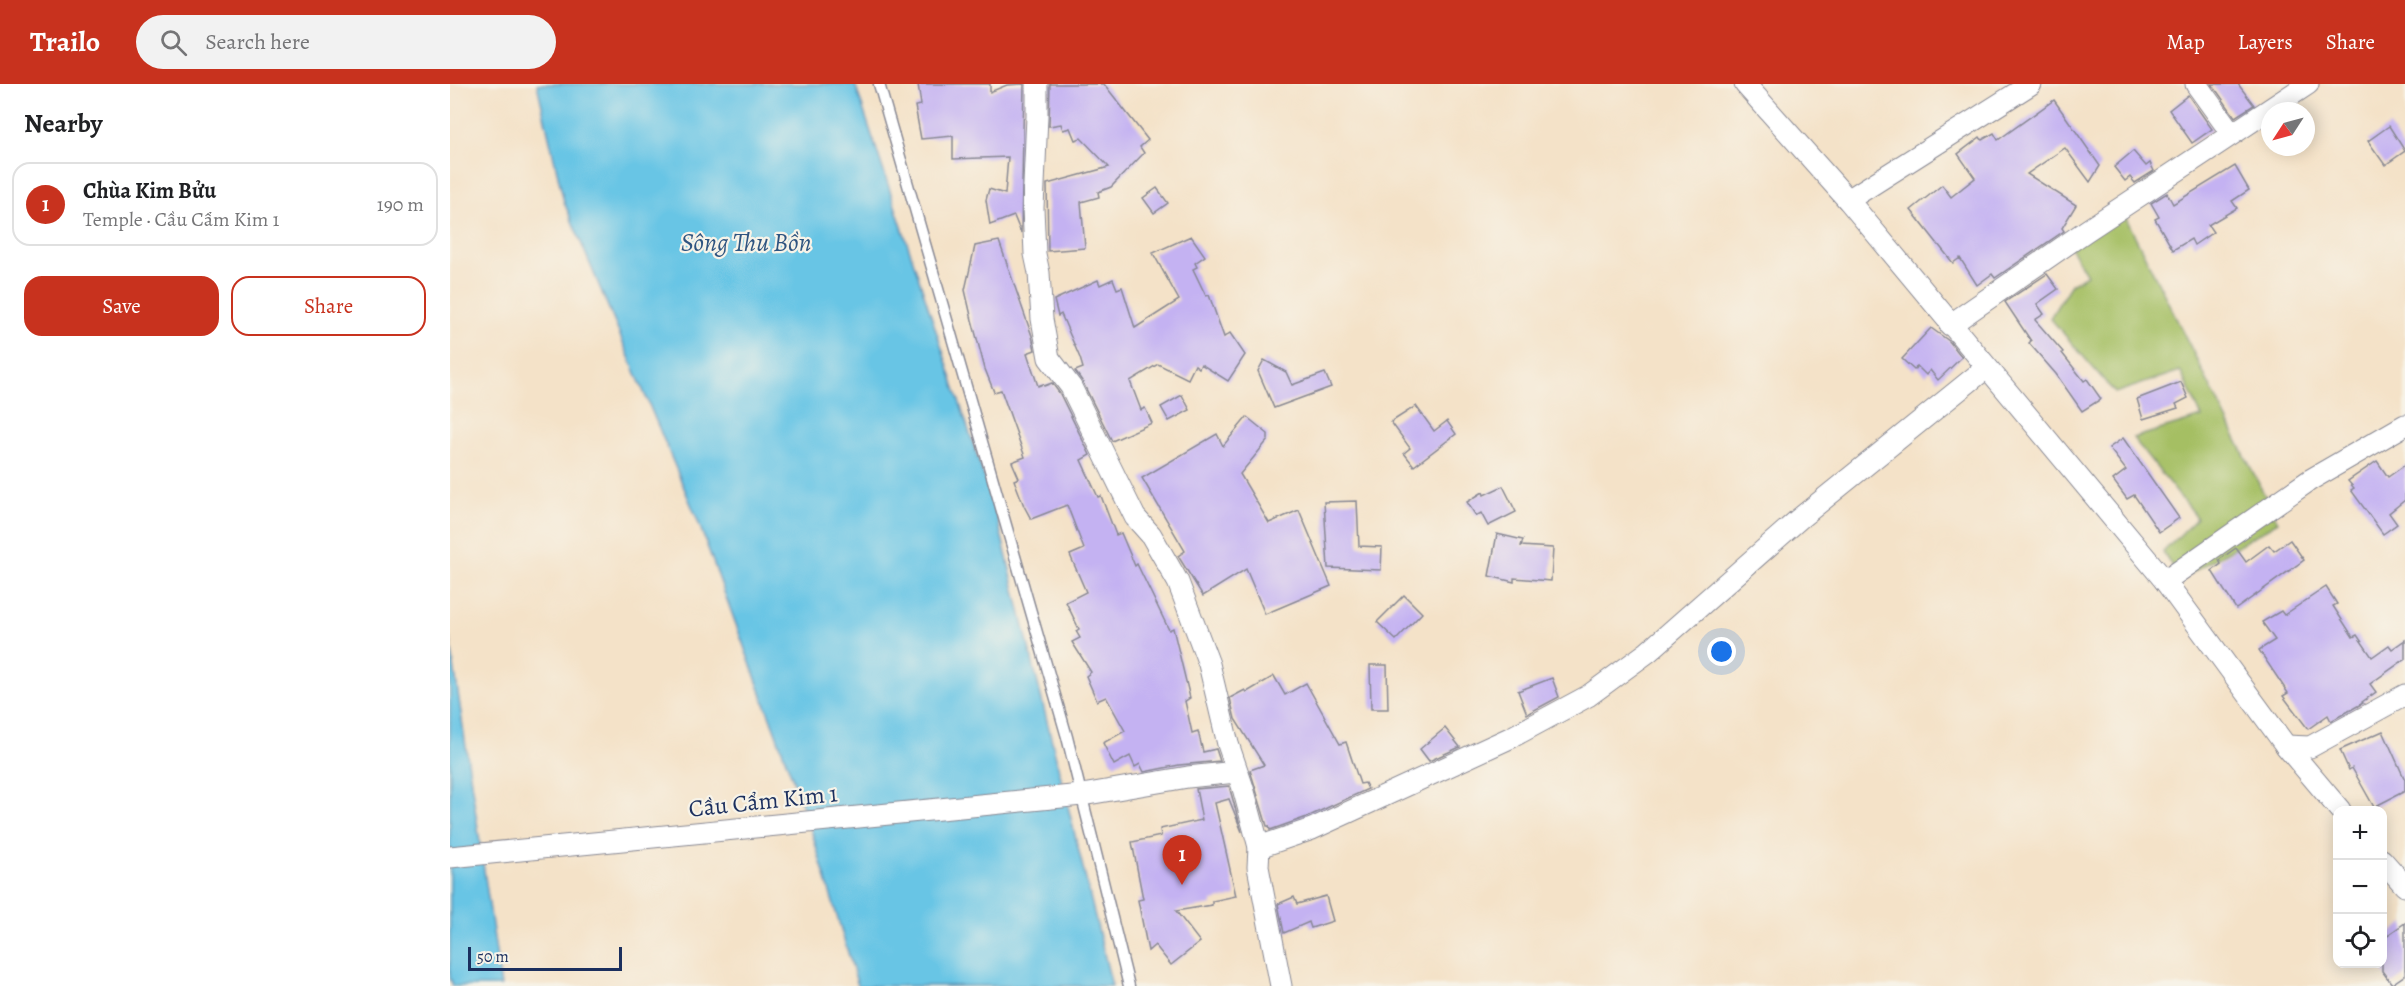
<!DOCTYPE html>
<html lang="en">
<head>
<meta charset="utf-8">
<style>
  body { margin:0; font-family:Alegreya,serif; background:#f2f2f2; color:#202124 }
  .controls { position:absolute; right:18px; bottom:18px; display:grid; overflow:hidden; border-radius:12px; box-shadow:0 3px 15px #0003 }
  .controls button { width:54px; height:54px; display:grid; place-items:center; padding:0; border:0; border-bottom:2px solid #e0e0e0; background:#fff; color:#202124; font:30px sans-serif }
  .compass { position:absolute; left:1811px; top:18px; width:54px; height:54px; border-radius:50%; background:#fff; box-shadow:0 3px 15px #0003; rotate:234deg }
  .scale { position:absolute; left:18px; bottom:15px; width:154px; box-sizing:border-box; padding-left:6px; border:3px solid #1b2f5e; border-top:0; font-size:16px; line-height:21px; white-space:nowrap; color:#1b2f5e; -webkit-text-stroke:4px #f7f3e8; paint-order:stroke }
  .you { position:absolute; left:1272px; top:568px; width:21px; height:21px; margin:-15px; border:4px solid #fff; border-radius:50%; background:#1a73e8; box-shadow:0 0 0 9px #1a73e833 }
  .badge { display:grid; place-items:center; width:39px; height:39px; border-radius:50%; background:#c8321e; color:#fff; font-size:20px; font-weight:700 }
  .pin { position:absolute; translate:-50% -50px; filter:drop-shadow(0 2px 3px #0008) }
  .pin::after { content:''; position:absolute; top:32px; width:21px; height:18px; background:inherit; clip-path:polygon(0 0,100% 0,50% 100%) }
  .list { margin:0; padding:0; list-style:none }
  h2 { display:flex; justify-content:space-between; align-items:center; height:78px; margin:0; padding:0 24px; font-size:26px }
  h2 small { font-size:20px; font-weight:400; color:#757577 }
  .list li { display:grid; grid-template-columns:39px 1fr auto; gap:18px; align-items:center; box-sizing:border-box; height:84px; margin:0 12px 12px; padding:0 12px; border:2px solid #e0e0e0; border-radius:18px }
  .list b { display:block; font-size:22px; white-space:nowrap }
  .list p { margin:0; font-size:20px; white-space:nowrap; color:#757577 }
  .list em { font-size:20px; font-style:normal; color:#757577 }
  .actions { display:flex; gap:12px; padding:18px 24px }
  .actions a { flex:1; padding:14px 0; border:2px solid #c8321e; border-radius:18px; text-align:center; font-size:21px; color:#c8321e }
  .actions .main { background:#c8321e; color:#fff }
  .icon { flex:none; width:33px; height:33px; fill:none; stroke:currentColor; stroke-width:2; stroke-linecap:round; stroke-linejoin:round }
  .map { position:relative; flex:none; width:1955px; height:902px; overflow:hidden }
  header { display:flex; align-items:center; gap:36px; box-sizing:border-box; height:84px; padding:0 30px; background:#c8321e; color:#fff }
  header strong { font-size:28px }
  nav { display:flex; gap:33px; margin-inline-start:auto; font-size:21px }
  .search { width:420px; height:54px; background:#f2f2f2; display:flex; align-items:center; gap:15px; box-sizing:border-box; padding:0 21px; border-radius:33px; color:#757577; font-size:22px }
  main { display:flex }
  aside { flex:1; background:#fff }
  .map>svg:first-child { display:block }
  .green { fill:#a5bf64; stroke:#607761; stroke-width:1.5 }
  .water { fill:#67c5e5; stroke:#417aa2; stroke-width:1.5 }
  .building { fill:#c4b2f2 }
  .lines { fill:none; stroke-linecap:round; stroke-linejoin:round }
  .service-casing { stroke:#888893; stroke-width:13 }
  .minor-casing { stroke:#888893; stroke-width:23 }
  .service { stroke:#fff; stroke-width:10 }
  .minor { stroke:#fff; stroke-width:21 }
  .labels { text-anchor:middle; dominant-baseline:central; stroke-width:4.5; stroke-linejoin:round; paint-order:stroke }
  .street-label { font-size:24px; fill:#1b2f5e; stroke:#f7f3e8 }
  .water-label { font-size:26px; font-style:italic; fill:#2e5480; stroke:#f7f3e8 }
</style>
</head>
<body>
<header>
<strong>Trailo</strong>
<div class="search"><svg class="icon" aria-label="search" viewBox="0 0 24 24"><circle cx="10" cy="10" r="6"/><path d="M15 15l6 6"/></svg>Search here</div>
<nav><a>Map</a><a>Layers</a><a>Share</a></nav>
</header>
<main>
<aside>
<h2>Nearby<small></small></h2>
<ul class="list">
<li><span class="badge">1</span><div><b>Chùa Kim Bửu</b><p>Temple · Cầu Cẩm Kim 1</p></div><em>190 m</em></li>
</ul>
<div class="actions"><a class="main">Save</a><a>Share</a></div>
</aside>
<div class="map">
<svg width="1955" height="902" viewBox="0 0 1955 902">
  <rect width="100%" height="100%" fill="#f7f3e8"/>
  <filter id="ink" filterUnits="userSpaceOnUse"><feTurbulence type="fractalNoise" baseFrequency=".0167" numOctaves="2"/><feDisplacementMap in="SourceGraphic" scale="12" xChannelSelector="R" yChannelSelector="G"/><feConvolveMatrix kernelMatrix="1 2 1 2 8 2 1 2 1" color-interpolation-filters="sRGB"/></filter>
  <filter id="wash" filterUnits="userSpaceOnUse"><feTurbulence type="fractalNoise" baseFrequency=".008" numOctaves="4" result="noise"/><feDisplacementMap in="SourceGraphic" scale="24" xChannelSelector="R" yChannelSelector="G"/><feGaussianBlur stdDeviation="1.35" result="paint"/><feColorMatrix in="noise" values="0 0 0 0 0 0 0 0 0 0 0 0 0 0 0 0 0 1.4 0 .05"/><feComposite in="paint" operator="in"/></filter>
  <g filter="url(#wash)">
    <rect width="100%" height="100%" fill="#f4e2c8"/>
    <path class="green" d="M 1674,130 L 1828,438 L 1731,495 L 1713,468 L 1747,434 L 1683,354 L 1752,333 L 1730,287 L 1665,309 L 1600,234 L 1621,200 L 1637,191 L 1619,161 Z"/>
    <g class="water">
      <path d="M 87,0 L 405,0 L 546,429 L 662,902 L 408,902 L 360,742 L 248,437 L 114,118 Z"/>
      <path d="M 0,554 L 51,902 L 3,902 L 0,893 Z"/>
    </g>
    <g id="blocks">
      <g class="building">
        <path d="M 468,0 L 540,0 L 540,8 L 557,1 L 574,0 L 571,149 L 564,132 L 540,141 L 536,116 L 539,105 L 555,110 L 558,73 L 503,75 L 503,52 L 471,55 L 465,22 L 471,21 Z"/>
        <path d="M 600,0 L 654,0 L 698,56 L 690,63 L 694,69 L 661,103 L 648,108 L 649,113 L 631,118 L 635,164 L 598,167 L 597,100 L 659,83 L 631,54 L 625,56 L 620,44 L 613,46 L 611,40 L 599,42 Z"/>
        <path d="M 1762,0 L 1788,0 L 1804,21 L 1785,33 Z"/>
        <path d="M 1738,11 L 1762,45 L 1742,59 L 1719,26 Z"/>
        <path d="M 1604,16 L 1650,82 L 1640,98 L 1615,64 L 1577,90 L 1626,121 L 1612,144 L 1614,147 L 1545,194 L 1542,190 L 1527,201 L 1510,174 L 1503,179 L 1461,126 L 1492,101 L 1501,113 L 1525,94 L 1508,70 L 1530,53 L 1532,56 L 1544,49 L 1548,56 Z"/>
        <path d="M 1939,42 L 1955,67 L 1935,81 L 1918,57 Z"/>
        <path d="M 1683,67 L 1696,82 L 1700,79 L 1704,87 L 1685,99 L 1680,93 L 1675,97 L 1664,83 Z"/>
        <path d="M 1785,82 L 1799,106 L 1782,117 L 1787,124 L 1758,141 L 1763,148 L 1744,161 L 1741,155 L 1723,166 L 1705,135 L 1709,133 L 1701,119 L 1717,109 L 1723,120 Z"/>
        <path d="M 707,104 L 718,119 L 704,129 L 693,114 Z"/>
        <path d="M 741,152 L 755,172 L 745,179 L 747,183 L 743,185 L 756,212 L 759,211 L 774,253 L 780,249 L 795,271 L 778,297 L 751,280 L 749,284 L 745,281 L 738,295 L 708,280 L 680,297 L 691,326 L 695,324 L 702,339 L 662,357 L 632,297 L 625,287 L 633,284 L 630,274 L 611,230 L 608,232 L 604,216 L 648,196 L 650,201 L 663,195 L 667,205 L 672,203 L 685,244 L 729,216 L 703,169 Z"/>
        <path d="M 549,157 L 582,252 L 585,266 L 577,269 L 588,302 L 593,300 L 594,302 L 602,299 L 610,310 L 640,371 L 631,376 L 648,413 L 651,412 L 666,451 L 671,449 L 685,482 L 687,480 L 719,546 L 723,544 L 740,614 L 735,617 L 742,649 L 748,647 L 753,668 L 766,665 L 770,677 L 729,681 L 694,688 L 690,680 L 685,683 L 680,672 L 664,681 L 653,659 L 675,647 L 656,613 L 647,617 L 636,592 L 641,588 L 622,558 L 630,554 L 626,547 L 629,545 L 616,518 L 636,508 L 620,471 L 634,465 L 617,421 L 581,435 L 574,422 L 564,396 L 569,394 L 562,378 L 575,373 L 551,306 L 544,308 L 535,285 L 522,236 L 515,206 L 525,162 Z"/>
        <path d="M 1597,190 L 1608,205 L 1587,220 L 1594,230 L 1585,236 L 1613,268 L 1612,269 L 1634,297 L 1637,295 L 1651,315 L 1632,327 L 1606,290 L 1579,259 L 1581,257 L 1555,218 Z"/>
        <path d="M 1481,244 L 1499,257 L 1512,273 L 1488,296 L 1480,286 L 1476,291 L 1467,282 L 1464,286 L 1452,275 Z"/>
        <path d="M 814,276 L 836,288 L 842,301 L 875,289 L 881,303 L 824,324 L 808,287 Z"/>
        <path d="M 1731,298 L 1738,314 L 1726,320 L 1728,324 L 1693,335 L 1687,315 Z"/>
        <path d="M 732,311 L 740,326 L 719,337 L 711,323 Z"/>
        <path d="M 966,322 L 984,347 L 997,337 L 1006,350 L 964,382 L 954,369 L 960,364 L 941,338 Z"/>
        <path d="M 797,333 L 818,350 L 818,356 L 790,390 L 819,439 L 849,426 L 881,502 L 815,530 L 796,485 L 753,512 L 728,472 L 735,467 L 692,394 L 767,350 L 773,362 Z"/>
        <path d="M 1673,354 L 1729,434 L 1709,448 L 1684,411 L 1677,415 L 1663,396 L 1676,386 L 1659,364 Z"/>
        <path d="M 1927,377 L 1938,393 L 1955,381 L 1955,416 L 1939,429 L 1947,440 L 1933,450 L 1901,406 L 1904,404 L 1898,397 Z"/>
        <path d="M 1053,402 L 1066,428 L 1038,442 L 1031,429 L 1026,432 L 1017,418 L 1033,408 L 1034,411 Z"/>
        <path d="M 907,417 L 909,462 L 932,463 L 931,486 L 878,484 L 874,418 Z"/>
        <path d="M 1047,450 L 1073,456 L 1071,462 L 1103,464 L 1101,497 L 1064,494 L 1064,498 L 1039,492 Z"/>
        <path d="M 1840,456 L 1854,476 L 1786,525 L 1762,487 L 1771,480 L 1769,476 L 1786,464 L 1796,478 L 1819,461 L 1824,467 Z"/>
        <path d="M 1876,503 L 1887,520 L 1883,522 L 1903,553 L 1907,551 L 1922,573 L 1939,561 L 1942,565 L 1955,556 L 1955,575 L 1920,600 L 1926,608 L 1912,618 L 1913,619 L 1881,637 L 1878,631 L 1858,645 L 1833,612 L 1838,609 L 1809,566 L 1825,556 L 1812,538 L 1831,527 L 1834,531 Z"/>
        <path d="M 954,511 L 972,529 L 946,556 L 927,538 Z"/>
        <path d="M 920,581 L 937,581 L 938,625 L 921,625 Z"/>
        <path d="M 824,592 L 835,611 L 856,599 L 890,660 L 896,658 L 910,700 L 915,699 L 918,705 L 857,733 L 820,746 L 819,742 L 817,742 L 800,686 L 814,681 L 785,635 L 780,614 L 795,606 L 797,608 Z"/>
        <path d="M 1102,594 L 1109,613 L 1077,630 L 1068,607 Z"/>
        <path d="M 995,644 L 1010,663 L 979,677 L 970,665 Z"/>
        <path d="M 1933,647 L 1955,696 L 1955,707 L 1924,723 L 1902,684 L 1899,686 L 1890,666 Z"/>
        <path d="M 779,702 L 792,748 L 779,715 L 765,719 L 786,812 L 762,817 L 762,821 L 726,827 L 750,858 L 721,881 L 705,861 L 698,867 L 688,816 L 693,815 L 682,758 L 711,752 L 710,745 L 752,736 L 746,705 Z"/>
        <path d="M 876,812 L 883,837 L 861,844 L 859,838 L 834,849 L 828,820 L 844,813 L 847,820 Z"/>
        <path d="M 1955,839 L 1955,891 L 1942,900 L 1932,887 L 1932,855 Z"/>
      </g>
    </g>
  </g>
  <g filter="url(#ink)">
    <use href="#blocks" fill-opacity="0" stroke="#888893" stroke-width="1.5"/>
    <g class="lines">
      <defs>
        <path id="service" d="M 429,0 L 617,653 L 679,902"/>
        <g id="minor">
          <path d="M 587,0 L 587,32 L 583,124 L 585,170 L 589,189 L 592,235 L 599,274 L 621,303 L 685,433 L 701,451 L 728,498 L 759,580 L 778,660 L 793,704 L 809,763 L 808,783 L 831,902"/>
          <path d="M 1295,0 L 1398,116 L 1715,497 L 1836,662 L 1890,726"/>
          <path d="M 1746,0 L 1782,50"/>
          <path d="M 1398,116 L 1581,0"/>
          <path d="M 1500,241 L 1636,147 L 1858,0"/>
          <path d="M 1715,497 L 1860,396 L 1955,341"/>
          <path d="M 1836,662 L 1860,663 L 1955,611"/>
          <path d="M 809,763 L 862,745 L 1062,653 L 1138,612 L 1198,568 L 1349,435 L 1536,284"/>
          <path d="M 0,773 L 632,711 L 738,693 L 786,688"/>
          <path d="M 1932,776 L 1955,802"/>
        </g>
      </defs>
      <use href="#service" class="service-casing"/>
      <use href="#minor" class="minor-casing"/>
      <use href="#service" class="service"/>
      <use href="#minor" class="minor"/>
    </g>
  </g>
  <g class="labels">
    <g class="street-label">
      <text transform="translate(313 717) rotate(-6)">Cầu Cẩm Kim 1</text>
    </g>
    <g class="water-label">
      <text x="296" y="158">Sông Thu Bồn</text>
    </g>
  </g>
</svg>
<div class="controls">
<button>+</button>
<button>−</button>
<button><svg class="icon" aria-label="locate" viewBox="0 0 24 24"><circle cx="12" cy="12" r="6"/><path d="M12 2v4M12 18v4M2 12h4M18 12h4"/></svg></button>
</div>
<svg class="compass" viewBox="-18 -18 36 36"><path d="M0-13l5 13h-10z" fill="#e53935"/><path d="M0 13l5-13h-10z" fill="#757577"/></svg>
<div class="scale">50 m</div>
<div class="you"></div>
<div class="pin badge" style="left:732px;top:801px">1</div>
</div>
</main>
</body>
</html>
